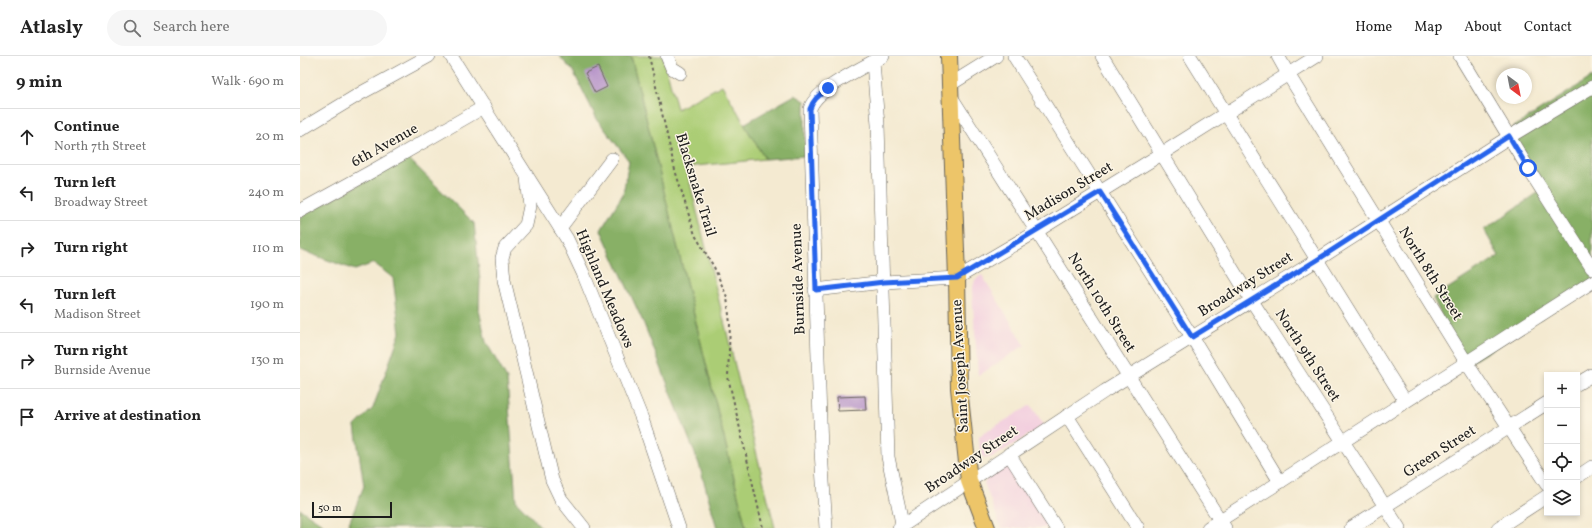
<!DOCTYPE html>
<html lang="en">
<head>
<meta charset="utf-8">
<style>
  body { margin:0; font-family:Vollkorn,serif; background:#f6f6f6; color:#222 }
  .controls { position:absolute; right:12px; bottom:12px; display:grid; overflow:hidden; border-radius:0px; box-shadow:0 2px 6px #0003 }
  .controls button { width:36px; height:36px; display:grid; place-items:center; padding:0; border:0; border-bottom:1px solid #e0e0e0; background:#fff; color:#222; font:20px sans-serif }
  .compass { position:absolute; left:1196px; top:12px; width:36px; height:36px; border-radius:50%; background:#fff; box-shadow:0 2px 6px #0003; rotate:148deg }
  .scale { position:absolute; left:12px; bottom:10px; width:80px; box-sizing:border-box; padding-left:4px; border:2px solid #1c1c1c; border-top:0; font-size:11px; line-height:14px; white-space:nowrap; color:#1c1c1c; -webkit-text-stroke:3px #fcf5e5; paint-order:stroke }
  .stop { position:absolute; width:12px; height:12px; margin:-9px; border:3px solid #2563eb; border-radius:50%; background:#fff }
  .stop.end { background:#2563eb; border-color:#fff; box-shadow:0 1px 4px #0008 }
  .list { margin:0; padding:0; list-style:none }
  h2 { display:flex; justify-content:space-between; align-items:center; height:52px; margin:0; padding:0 16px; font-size:17px }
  h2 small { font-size:13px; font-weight:400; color:#767676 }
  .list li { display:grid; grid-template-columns:26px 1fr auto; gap:12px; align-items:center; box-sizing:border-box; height:56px; padding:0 16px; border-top:1px solid #e0e0e0 }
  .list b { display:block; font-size:15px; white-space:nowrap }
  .list p { margin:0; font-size:13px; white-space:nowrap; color:#767676 }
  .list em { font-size:13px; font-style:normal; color:#767676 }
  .icon { flex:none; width:22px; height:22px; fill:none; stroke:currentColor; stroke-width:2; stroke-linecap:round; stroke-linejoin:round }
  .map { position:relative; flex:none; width:1292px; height:472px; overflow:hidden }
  header { display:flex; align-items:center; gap:24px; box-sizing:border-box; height:56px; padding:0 20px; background:#fff; border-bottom:1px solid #e0e0e0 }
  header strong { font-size:19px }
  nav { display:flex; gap:22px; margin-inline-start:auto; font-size:14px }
  .search { width:280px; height:36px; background:#f6f6f6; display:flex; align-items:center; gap:10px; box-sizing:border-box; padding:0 14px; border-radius:22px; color:#767676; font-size:15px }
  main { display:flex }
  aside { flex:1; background:#fff }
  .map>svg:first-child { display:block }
  .built { fill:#f3cfdf }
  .green { fill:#abcd75; stroke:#647448 }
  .forest { fill:#88b066; stroke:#526641 }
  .building { fill:#b998ca }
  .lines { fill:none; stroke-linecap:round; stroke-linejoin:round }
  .minor-casing { stroke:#68645b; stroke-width:14 }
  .major-casing { stroke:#68645b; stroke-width:18 }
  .path { stroke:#68645b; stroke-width:2; stroke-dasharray:3 3; stroke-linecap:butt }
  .minor { stroke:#fff; stroke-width:13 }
  .major { stroke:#edc569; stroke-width:16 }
  .route { stroke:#2563eb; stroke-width:5 }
  .labels { text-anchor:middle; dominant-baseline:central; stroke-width:3; stroke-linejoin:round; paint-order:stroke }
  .street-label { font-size:15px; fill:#1c1c1c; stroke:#fcf5e5 }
</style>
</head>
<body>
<header>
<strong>Atlasly</strong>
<div class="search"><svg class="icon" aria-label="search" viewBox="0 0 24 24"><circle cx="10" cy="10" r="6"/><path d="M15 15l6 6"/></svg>Search here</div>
<nav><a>Home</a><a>Map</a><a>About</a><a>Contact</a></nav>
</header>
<main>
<aside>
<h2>9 min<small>Walk · 690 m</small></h2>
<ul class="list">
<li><svg class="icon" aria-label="ahead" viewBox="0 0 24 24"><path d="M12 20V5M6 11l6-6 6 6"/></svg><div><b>Continue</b><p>North 7th Street</p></div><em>20 m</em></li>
<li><svg class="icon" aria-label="left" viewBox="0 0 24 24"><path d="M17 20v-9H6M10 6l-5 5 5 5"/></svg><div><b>Turn left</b><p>Broadway Street</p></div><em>240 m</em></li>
<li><svg class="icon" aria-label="right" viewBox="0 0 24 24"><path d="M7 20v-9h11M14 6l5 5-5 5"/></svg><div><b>Turn right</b></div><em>110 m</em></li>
<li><svg class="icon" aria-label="left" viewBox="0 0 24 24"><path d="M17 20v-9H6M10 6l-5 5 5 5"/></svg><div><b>Turn left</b><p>Madison Street</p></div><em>190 m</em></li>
<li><svg class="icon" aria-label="right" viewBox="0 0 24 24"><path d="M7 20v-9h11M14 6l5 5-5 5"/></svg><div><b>Turn right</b><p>Burnside Avenue</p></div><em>130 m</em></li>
<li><svg class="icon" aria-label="arrive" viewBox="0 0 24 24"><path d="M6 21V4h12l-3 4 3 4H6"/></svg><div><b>Arrive at destination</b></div></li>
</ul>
</aside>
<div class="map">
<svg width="1292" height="472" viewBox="0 0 1292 472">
  <rect width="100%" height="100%" fill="#fcf5e5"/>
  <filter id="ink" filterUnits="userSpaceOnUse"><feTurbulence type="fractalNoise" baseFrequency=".025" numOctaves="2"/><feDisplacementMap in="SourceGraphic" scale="8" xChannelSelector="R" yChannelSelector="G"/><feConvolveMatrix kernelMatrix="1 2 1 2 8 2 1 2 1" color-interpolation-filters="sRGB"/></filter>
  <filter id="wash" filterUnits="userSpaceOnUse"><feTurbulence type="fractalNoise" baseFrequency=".012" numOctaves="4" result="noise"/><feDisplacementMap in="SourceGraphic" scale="16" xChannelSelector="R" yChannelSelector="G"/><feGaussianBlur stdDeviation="0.9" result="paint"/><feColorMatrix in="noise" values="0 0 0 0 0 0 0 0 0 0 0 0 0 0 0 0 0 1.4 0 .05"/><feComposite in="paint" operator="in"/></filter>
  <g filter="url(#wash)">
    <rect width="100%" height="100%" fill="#f4ead1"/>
    <g class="built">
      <path d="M 682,219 L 725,289 L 678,320 L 672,235 L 675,224 Z"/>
      <path d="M 731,349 L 744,369 L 695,400 L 688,402 L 683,401 L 680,396 L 679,380 Z"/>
      <path d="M 707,409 L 711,410 L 748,470 L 744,472 L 701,472 L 684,427 L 688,420 L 702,410 Z"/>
    </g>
    <path class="green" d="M 331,0 L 363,0 L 377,53 L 422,29 L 465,103 L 386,111 L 475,472 L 446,472 Z"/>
    <g class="forest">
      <path d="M 259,0 L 331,0 L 446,472 L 417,472 L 399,408 L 344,268 L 301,174 L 323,138 L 329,105 L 297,63 L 273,15 Z"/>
      <path d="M 1292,21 L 1292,230 L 1165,310 L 1133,242 L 1199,200 L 1184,174 L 1239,136 L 1203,78 Z"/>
      <path d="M 495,39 L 505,45 L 505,100 L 465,103 L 444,68 Z"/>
      <path d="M 108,102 L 174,167 L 180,224 L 179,254 L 186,286 L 207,323 L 216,445 L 242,472 L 47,472 L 64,430 L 55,370 L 73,352 L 100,277 L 93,222 L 74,207 L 55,214 L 0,194 L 0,161 Z"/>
      <path d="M 0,453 L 28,472 L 0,472 Z"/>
    </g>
    <g id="blocks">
      <g class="building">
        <path d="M 298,11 L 307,31 L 295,37 L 285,17 Z"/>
        <path d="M 565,340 L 566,354 L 538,355 L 537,341 Z"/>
      </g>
    </g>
  </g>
  <g filter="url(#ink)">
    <use href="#blocks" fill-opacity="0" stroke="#68645b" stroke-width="1"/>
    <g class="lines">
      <defs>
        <g id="minor">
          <path d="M 151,0 L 267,183 L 283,217 L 342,363 L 379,472"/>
          <path d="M 367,0 L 372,12 L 380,17"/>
          <path d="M 714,0 L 892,281 L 980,426"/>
          <path d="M 802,0 L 952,245 L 1099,472"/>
          <path d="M 890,0 L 1105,345"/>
          <path d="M 978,0 L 988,18 L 1166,306 L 1247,429"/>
          <path d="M 1160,0 L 1228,112 L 1292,212"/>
          <path d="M 573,6 L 578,69 L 588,401 L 603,472"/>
          <path d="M 651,28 L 696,0"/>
          <path d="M 650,39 L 925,472"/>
          <path d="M 0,74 L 63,36 L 129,0"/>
          <path d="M 227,121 L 230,150 L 226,169 L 205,192 L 202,202 L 204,224 L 252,424 L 261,443 L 284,472"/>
          <path d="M 0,155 L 76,113 L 184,51"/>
          <path d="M 260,172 L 312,103"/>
          <path d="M 515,234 L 584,226 L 657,222 L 737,175 L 863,97 L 1017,0"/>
          <path d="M 1277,328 L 1292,319"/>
          <path d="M 767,360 L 838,472"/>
          <path d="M 709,398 L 756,472"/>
          <path d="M 1277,421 L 1292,411"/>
          <path d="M 526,472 L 521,395 L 510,53 C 515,33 565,11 583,0"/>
          <path d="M 599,472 L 805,335 L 1017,204 L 1209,81 L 1292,31"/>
          <path d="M 908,472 L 1292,226"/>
          <path d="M 1051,472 L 1247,347"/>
          <path d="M 1198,472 L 1247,440"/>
        </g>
        <path id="major" d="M 649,0 L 657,222 L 659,332 L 669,425 L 687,472"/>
      </defs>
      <use href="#minor" class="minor-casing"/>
      <use href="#major" class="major-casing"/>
      <path class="path" d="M 349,0 L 375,114 L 395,179 L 414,211 L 427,241 L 430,268 L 428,321 L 463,472"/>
      <use href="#minor" class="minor"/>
      <use href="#major" class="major"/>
    </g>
  </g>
  <g class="lines" filter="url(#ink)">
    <path class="route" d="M 528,32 C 521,38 513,43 510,53 L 516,234 L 584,226 L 657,222 L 800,136 L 892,281 L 1017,204 L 1209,80 L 1228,112"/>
  </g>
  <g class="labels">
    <g class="street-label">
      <text transform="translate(85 90) rotate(-29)">6th Avenue</text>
      <text transform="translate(395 129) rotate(73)">Blacksnake Trail</text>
      <text transform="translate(769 136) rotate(-31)">Madison Street</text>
      <text transform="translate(1130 218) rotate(58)">North 8th Street</text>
      <text transform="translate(499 223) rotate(-92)">Burnside Avenue</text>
      <text transform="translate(946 229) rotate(-32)">Broadway Street</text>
      <text transform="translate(304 233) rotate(67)">Highland Meadows</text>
      <text transform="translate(801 247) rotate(58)">North 10th Street</text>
      <text transform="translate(1007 300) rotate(57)">North 9th Street</text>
      <text transform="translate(661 310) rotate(-93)">Saint Joseph Avenue</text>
      <text transform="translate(1140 396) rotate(-33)">Green Street</text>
      <text transform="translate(672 404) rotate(-34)">Broadway Street</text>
    </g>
  </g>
</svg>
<div class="controls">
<button>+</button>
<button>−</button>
<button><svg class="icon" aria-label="locate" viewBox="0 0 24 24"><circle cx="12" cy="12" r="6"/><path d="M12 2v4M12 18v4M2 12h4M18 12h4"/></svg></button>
<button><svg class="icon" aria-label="layers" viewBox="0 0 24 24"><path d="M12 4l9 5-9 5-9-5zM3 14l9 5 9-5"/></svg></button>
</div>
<svg class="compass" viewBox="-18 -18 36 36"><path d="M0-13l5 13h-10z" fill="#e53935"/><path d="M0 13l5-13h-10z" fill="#767676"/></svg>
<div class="scale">50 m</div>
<div class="stop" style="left:1228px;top:112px"></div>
<div class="stop end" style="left:528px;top:32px"></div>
</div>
</main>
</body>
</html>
